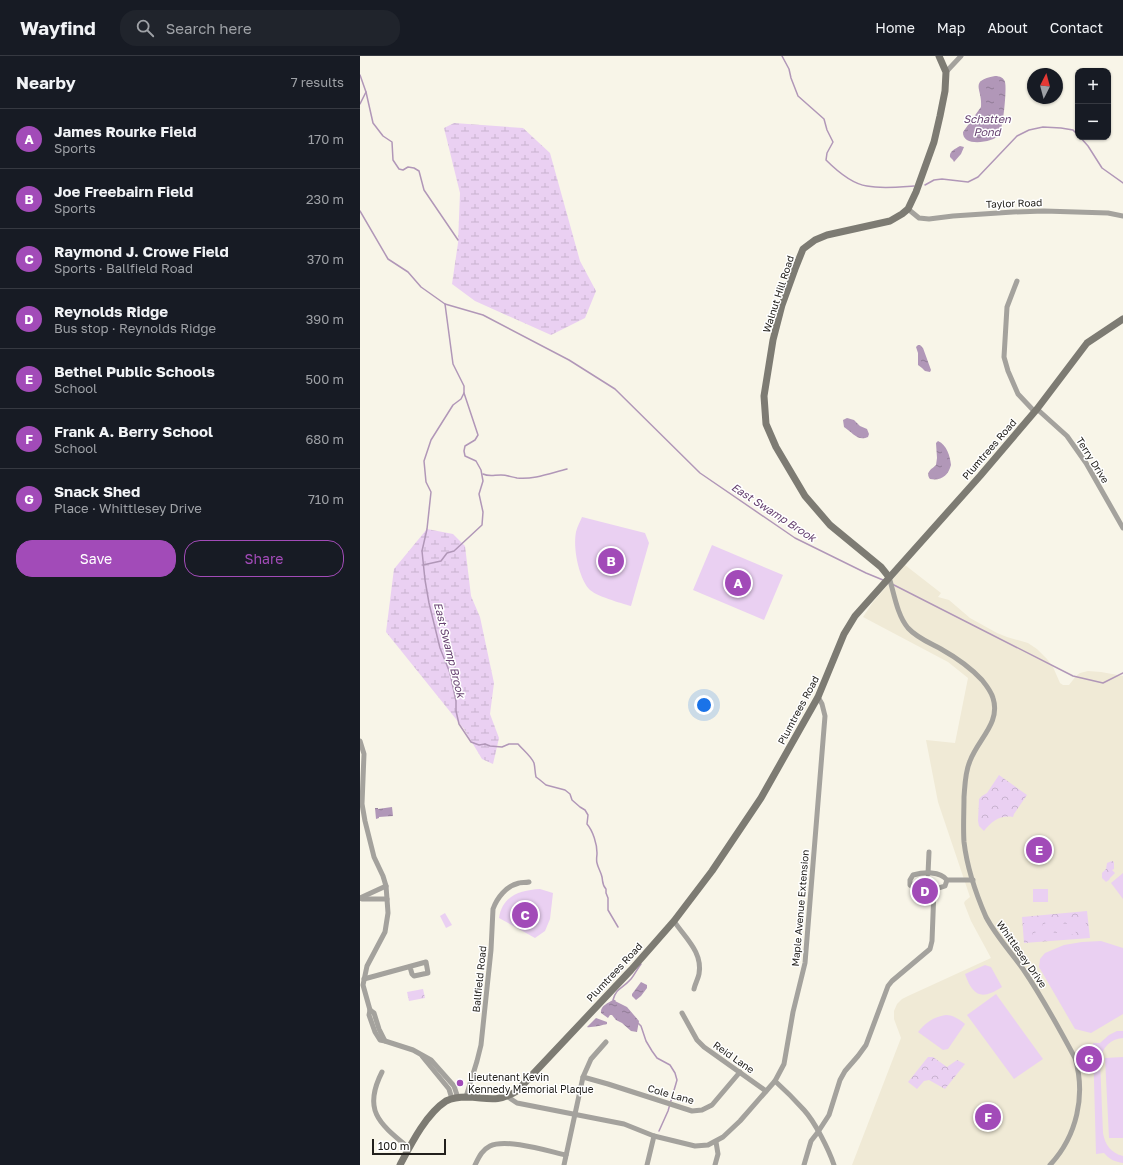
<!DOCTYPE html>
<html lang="en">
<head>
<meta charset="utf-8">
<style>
  body { margin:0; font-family:"Golos Text",sans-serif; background:#20242c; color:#f1f3f6 }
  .controls { position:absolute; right:12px; top:12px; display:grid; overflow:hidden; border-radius:8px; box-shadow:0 1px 3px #0004 }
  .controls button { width:36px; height:36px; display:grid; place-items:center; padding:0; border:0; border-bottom:1px solid #363941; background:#171b24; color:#f1f3f6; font:20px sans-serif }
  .compass { position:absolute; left:667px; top:12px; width:36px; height:36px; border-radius:50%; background:#171b24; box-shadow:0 1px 3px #0004; rotate:6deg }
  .scale { position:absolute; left:12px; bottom:10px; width:74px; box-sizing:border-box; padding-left:4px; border:2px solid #22201c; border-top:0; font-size:11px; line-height:14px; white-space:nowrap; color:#22201c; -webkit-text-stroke:3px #fff; paint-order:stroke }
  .you { position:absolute; left:344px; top:649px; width:14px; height:14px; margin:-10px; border:3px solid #fff; border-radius:50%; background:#1a73e8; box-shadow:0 0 0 6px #1a73e833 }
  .badge { display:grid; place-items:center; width:26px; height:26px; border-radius:50%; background:#a24bb8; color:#fff; font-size:13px; font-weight:700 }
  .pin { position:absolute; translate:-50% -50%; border:2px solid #fff; box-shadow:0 1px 4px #0006 }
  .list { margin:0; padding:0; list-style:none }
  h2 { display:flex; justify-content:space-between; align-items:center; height:52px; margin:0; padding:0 16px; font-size:17px }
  h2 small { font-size:13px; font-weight:400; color:#9ea1a6 }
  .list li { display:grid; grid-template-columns:26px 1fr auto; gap:12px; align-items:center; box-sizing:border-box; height:60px; padding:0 16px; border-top:1px solid #363941 }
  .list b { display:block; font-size:15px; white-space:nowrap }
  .list p { margin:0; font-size:13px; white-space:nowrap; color:#9ea1a6 }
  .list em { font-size:13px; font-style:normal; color:#9ea1a6 }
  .actions { display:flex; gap:8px; padding:12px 16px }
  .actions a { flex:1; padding:9px 0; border:1px solid #a24bb8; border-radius:16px; text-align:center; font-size:14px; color:#a24bb8 }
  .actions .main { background:#a24bb8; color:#fff }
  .icon { flex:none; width:22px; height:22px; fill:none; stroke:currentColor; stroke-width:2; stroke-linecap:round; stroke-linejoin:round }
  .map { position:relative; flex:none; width:763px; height:1109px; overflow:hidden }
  header { display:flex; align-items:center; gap:24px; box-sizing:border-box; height:56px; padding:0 20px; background:#171b24; border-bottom:1px solid #363941 }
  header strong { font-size:19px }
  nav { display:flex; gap:22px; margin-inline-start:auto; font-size:14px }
  .search { width:280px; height:36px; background:#20242c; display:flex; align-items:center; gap:10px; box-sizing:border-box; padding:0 14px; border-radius:16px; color:#9ea1a6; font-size:15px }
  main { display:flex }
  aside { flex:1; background:#171b24 }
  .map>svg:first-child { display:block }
  .built { fill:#f0ead6 }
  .wetland { fill:url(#wetland-marsh) }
  .park { fill:url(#park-crowns) }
  .pitch { fill:#ead0f2 }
  .water { fill:url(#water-ripples) }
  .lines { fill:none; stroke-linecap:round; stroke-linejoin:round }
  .stream { stroke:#b197b8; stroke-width:1.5 }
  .street { stroke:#a4a29d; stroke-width:5 }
  .secondary { stroke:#7d7b73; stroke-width:7 }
  .poi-dot { fill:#a24bb8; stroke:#fff; stroke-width:1.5 }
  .labels { text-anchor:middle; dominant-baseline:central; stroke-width:3; stroke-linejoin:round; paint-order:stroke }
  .street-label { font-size:10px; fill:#22201c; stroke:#fff }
  .poi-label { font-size:10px; fill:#22201c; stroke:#fff; text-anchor:start }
  .water-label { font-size:11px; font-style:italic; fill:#674371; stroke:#fff }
</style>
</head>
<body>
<header>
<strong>Wayfind</strong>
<div class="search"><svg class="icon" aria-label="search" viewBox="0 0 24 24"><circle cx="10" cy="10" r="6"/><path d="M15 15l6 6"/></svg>Search here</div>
<nav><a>Home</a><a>Map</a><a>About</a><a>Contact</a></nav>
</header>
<main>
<aside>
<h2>Nearby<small>7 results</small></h2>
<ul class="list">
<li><span class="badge">A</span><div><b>James Rourke Field</b><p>Sports</p></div><em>170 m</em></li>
<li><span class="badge">B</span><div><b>Joe Freebairn Field</b><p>Sports</p></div><em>230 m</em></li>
<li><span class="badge">C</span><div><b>Raymond J. Crowe Field</b><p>Sports · Ballfield Road</p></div><em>370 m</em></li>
<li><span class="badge">D</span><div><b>Reynolds Ridge</b><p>Bus stop · Reynolds Ridge</p></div><em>390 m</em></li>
<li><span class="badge">E</span><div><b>Bethel Public Schools</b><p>School</p></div><em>500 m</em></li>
<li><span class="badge">F</span><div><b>Frank A. Berry School</b><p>School</p></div><em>680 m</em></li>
<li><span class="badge">G</span><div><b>Snack Shed</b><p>Place · Whittlesey Drive</p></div><em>710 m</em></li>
</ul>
<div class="actions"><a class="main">Save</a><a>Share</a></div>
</aside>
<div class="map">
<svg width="763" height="1109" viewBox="0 0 763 1109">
  <defs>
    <pattern id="wetland-marsh" width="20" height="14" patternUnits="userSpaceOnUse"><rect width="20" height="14" fill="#ead0f2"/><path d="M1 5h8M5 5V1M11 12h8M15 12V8" fill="none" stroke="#c8b2cf"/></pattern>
    <pattern id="park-crowns" width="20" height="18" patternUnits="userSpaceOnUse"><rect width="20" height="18" fill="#ead0f2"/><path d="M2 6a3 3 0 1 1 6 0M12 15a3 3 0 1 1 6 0" fill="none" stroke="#c8b2cf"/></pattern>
    <pattern id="water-ripples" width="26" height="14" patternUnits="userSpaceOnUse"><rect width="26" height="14" fill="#b197b8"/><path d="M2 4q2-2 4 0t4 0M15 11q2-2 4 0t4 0" fill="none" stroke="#907b95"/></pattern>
  </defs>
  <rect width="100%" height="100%" fill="#f8f5e8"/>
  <path class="built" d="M 545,509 L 581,537 L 578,541 L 589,544 L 610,562 L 637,577 L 647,581 L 668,587 L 677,593 L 687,603 L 693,611 L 700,627 L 703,629 L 709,629 L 716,620 L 720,617 L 728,615 L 741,616 L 763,620 L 763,1109 L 492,1109 L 541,982 L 534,963 L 534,955 L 537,948 L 542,943 L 548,940 L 631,902 L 611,865 L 604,847 L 605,845 L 610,841 L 578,746 L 566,684 L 595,687 L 608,622 L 588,606 L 503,561 L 513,546 Z"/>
  <g class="wetland">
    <path d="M 94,67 L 163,72 L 190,97 L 220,205 L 236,235 L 225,262 L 191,279 L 115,245 L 92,228 L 98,187 L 100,137 L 84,72 Z"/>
    <path d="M 67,473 L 93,478 L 105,490 L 111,540 L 120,561 L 134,627 L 130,658 L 139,682 L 133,708 L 122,703 L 104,673 L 26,576 L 34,513 Z"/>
  </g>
  <g class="park">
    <path d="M 639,719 L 667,739 L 654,758 L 653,761 C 640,759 632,765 624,775 L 619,770 L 618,765 L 619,743 L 622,740 L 627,737 Z"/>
    <path d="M 752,805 L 754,806 L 754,813 L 752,814 L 755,817 L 750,822 L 749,824 L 746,826 L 742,822 L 742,817 L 746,813 L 747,807 Z"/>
    <path d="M 727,855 L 730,882 L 664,887 L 662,861 Z"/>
    <path d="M 63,933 L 65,942 L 49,945 L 47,936 Z"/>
    <path d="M 568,1001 L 573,1001 L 587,1011 L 597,1004 L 605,1008 L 585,1033 L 569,1024 L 564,1025 L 557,1033 L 548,1026 Z"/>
  </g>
  <g class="pitch">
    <path d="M 222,461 L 285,477 L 289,487 L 271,550 C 261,547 235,540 229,533 C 218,520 213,491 216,476 C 217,471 220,466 222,461 Z"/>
    <path d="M 352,489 L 423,519 L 404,564 L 333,534 Z"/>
    <path d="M 763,817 L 763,843 L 751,827 Z"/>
    <path d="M 180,833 L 193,837 L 190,863 L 185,875 L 175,882 L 139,862 C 142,840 160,834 180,833 Z"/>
    <rect x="673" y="833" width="15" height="13"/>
    <path d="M 85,857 L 92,869 L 86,872 L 80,860 Z"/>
    <path d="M 725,860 L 727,877 L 718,878 L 717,861 Z"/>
    <path d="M 714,861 L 716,878 L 708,879 L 706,862 Z"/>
    <path d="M 696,862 L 703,862 L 705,879 L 697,880 Z"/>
    <path d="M 682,863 L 684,881 L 676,881 L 674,864 Z"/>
    <path d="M 685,863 L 693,863 L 694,880 L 686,881 Z"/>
    <path d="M 671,864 L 673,882 L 665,882 L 664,865 Z"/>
    <path d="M 741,885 L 763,892 L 763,958 L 731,977 L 715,973 L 679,911 L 680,903 L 685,897 L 704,889 L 722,886 Z"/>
    <path d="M 625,909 L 631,911 L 642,931 C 622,944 613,941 605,918 Z"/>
    <path d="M 636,938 L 683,1003 L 654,1023 L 607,959 Z"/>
    <path d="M 586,959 C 593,959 599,963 605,968 L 588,993 L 583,994 L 558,976 C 566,966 574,961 586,959 Z"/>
    <path d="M 757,975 L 763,975 L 763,982 C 750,983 743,991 740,1004 L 743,1077 C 745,1089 751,1097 763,1100 L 763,1107 C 755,1106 749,1103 744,1097 L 736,1098 L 733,987 L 740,987 L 749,979 Z"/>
    <path d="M 763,1001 L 763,1082 L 749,1082 L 745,1002 Z"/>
  </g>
  <g class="water">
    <path d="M 635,20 C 640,20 644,22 645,26 C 647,33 643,73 639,79 C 634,86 602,92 603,76 L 621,51 C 623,33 608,25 635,20 Z"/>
    <path d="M 600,90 L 604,91 L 601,98 L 594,106 L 593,104 L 590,101 C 589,95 595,93 600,90 Z"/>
    <path d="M 558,289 L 560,289 L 563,292 L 571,314 L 570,316 L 565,315 L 562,312 L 558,309 L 558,297 L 556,291 Z"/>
    <path d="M 487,362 L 494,364 L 500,370 L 507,373 L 509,378 L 508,381 C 498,386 492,376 484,371 L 483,364 Z"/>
    <path d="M 578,385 C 587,389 590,400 591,409 C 588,420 581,425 570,423 C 565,416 572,413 576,409 L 577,402 L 576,387 Z"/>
    <path d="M 32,751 L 33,760 L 19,761 L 19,762 L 16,763 L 15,752 L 18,752 L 18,753 Z"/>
    <path d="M 281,926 L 287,929 L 287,932 L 281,940 L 276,944 L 272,940 L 272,938 Z"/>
    <path d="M 253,944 L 267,951 L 279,965 L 277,976 L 271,975 L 262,967 L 256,964 L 252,959 L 250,959 L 248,962 L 241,957 C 240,950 248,947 253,944 Z"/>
    <path d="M 236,962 L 247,966 L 247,968 C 243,969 230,972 227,971 Z"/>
  </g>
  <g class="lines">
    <g class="stream">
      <path d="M 422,0 L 429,13 L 431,22 L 438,40 L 464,63 L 467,74 L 473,86 L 467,97 L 466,104 C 476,114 492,128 507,130 C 522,133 539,131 554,130"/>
      <path d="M 0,19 L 6,36 L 0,48"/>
      <path d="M 6,36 L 13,67 L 23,80 L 32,86 L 33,104 L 39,113 L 43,114 L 48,111 L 54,112 L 59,115 L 64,134 L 98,184"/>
      <path d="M 720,81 L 728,90 L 742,112 L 763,127"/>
      <path d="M 565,129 L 574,124 L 582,123 L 608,126 L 618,121 L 657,80 L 669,74 L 683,71 L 701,72 L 713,74 L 718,79"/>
      <path d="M 0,155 L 28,203 L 48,216 L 61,231 L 85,248 L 123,259 L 209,304 L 255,333 L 340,417 L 435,482 L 506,517 L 523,524"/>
      <path d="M 85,248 L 93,308 L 104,330 L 104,337 L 101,343 L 93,349 L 71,384 L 64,405 L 66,426 L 71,436 L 67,473 L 62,495 L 65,524 L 69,547 L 80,592 L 90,617 L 96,645 L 96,655 L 99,668 L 111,686 L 119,689 L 125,688 L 130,690 L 142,691 L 149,688 L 158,688 C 163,694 171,700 174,707 C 175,711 175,717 176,721 L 180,724 L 186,729 L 205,734 L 210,738 L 212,744 L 220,751 L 225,754 L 228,759 L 227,768 C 233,775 237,788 237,797 C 237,801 236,803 237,807 C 238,812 241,816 242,821 C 243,826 242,829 246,833 L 246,837 L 248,842 L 248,854 L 258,871"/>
      <path d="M 123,418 C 129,421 134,419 141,419 C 147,419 151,421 157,422 C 173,424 191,417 207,413"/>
      <path d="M 63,509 L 81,505 L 87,497 L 94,495 L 122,469 L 123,456 L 119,438 L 123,425 L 121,414 L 116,405 L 105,400 L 104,395 L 105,390 L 115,384 L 118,379 L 104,337"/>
      <path d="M 532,528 L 713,620 L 743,627 L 763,617"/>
      <path d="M 255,945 L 253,944 C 256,932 263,932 270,924 C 274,920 277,913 281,908"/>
      <path d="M 278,967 L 281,970 L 286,985 L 292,995 L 297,1002 L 310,1009 L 315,1017 L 317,1024 L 308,1055 L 299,1075"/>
    </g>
    <g class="street">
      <path d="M 586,16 L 601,0"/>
      <path d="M 548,153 L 559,162 L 569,163 L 593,160 L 653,156 L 684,155 L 748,157 L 763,160"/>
      <path d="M 657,225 L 647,251 L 644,301 L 648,315 L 658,338 L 674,355"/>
      <path d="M 677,353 L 707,380 L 726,407 L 763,472"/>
      <path d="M 529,521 C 534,537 537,559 548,572 C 557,582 570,587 581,593 C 597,602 610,611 622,624 C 626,629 631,635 633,642 C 641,667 618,683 610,705 C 605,716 605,729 604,741 C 604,756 603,771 604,786 C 607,811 616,838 626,861 C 636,880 651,896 663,913 C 682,941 699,972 715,1002 C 726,1039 717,1080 690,1109"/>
      <path d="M 0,685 L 4,698 L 2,748 L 5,765 L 14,801 L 23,820 L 26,830 L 27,843 L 28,857 L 25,876 L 7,910 L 3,929 L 10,954 L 9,959 L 15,976 L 20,984 L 25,985 L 53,994 L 71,1004 L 94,1030 L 98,1042"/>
      <path d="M 568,818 L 569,796"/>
      <path d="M 587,824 L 585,830 C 575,834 558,836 550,829 L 550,824 L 553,819 C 564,816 580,815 587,824 L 613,824"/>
      <path d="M 0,842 L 26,830"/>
      <path d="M 2,843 L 27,843"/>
      <path d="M 314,865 C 325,882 343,896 339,918 C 338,923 335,928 334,933"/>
      <path d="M 4,923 L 66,906 L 68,917 L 54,920 L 52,918 L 50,911"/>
      <path d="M 10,954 L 14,957 L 19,973 L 25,985"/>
      <path d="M 322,957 L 337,984 L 344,991 L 406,1035"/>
      <path d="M 62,1000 L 89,1033 L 92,1043"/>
      <path d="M 22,1016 C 2,1055 20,1068 49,1092"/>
      <path d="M 223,1021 L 248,1028 L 332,1055 L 342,1054 L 352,1049 L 380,1016"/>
      <path d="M 415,1025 C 425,1034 435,1044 444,1054 C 455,1066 469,1094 474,1109"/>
      <path d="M 106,1041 L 117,1005 L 121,989 L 131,894 L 133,853 C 137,842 146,830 159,827 C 162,826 165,827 169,826"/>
      <path d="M 148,1041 L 157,1047 L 264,1068 L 294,1080 L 335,1090 L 348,1089 L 363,1081 L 380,1065 L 415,1025 L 424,1008 L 433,956 L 445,907 L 465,660 L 462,648 L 458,641"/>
      <path d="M 115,1109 C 119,1101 122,1094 130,1090 C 146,1082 188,1095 206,1099"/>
      <path d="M 204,1109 L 223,1021 L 231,1003 L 246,986"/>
      <path d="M 287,1109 L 294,1080"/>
      <path d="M 355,1109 L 358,1098 L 356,1086"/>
      <path d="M 444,1109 L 451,1085 L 458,1076 L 469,1059 L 480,1024 L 485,1015 L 498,1000 L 506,989 L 528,930 L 532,925 L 570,893 L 572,885 L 574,833"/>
    </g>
    <g class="secondary">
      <path d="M 529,521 L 521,511 L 470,469 L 445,440 L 416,391 L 406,368 L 404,340 L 413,284 L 422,249 L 435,213 L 443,193 L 455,184 L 467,179 L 530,165 L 542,158 L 548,153 L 556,136 L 574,86 L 580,60 L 585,35 L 586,16 L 579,0"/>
      <path d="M 40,1109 C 51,1088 66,1058 86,1045 C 92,1042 101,1041 107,1041 C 129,1042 137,1047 157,1035 L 271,914 L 314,865 L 352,815 L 401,742 L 458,641 L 484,578 L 495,560 L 620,420 L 677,353 L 727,287 L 763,263"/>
    </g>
  </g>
  <circle class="poi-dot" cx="100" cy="1027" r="4"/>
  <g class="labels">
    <g class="street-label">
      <text transform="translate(654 147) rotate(-2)">Taylor Road</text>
      <text transform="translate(418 238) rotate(-72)">Walnut Hill Road</text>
      <text transform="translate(629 393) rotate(-49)">Plumtrees Road</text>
      <text transform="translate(733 404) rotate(58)">Terry Drive</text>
      <text transform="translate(438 654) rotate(-62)">Plumtrees Road</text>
      <text transform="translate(440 852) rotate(-85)">Maple Avenue Extension</text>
      <text transform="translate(662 898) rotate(55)">Whittlesey Drive</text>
      <text transform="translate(254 916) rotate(-47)">Plumtrees Road</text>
      <text transform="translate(119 923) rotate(-84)">Ballfield Road</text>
      <text transform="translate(374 1001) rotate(35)">Reid Lane</text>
      <text transform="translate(311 1038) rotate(16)">Cole Lane</text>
    </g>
    <g class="poi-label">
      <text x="108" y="1021">Lieutenant Kevin<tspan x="108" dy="12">Kennedy Memorial Plaque</tspan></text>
    </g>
    <g class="water-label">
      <text x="627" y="62">Schatten<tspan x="627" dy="13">Pond</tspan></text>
      <text transform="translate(414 456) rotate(33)">East Swamp Brook</text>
      <text transform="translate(90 594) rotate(76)">East Swamp Brook</text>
    </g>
  </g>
</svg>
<div class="controls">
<button>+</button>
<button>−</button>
</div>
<svg class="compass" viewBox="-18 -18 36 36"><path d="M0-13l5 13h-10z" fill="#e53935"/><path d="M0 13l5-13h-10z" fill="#9ea1a6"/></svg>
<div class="scale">100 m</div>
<div class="you"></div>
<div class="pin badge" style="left:378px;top:527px">A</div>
<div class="pin badge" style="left:251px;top:505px">B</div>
<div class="pin badge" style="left:165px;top:859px">C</div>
<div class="pin badge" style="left:565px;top:835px">D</div>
<div class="pin badge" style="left:679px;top:794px">E</div>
<div class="pin badge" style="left:628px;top:1061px">F</div>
<div class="pin badge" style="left:729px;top:1003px">G</div>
</div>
</main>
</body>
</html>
